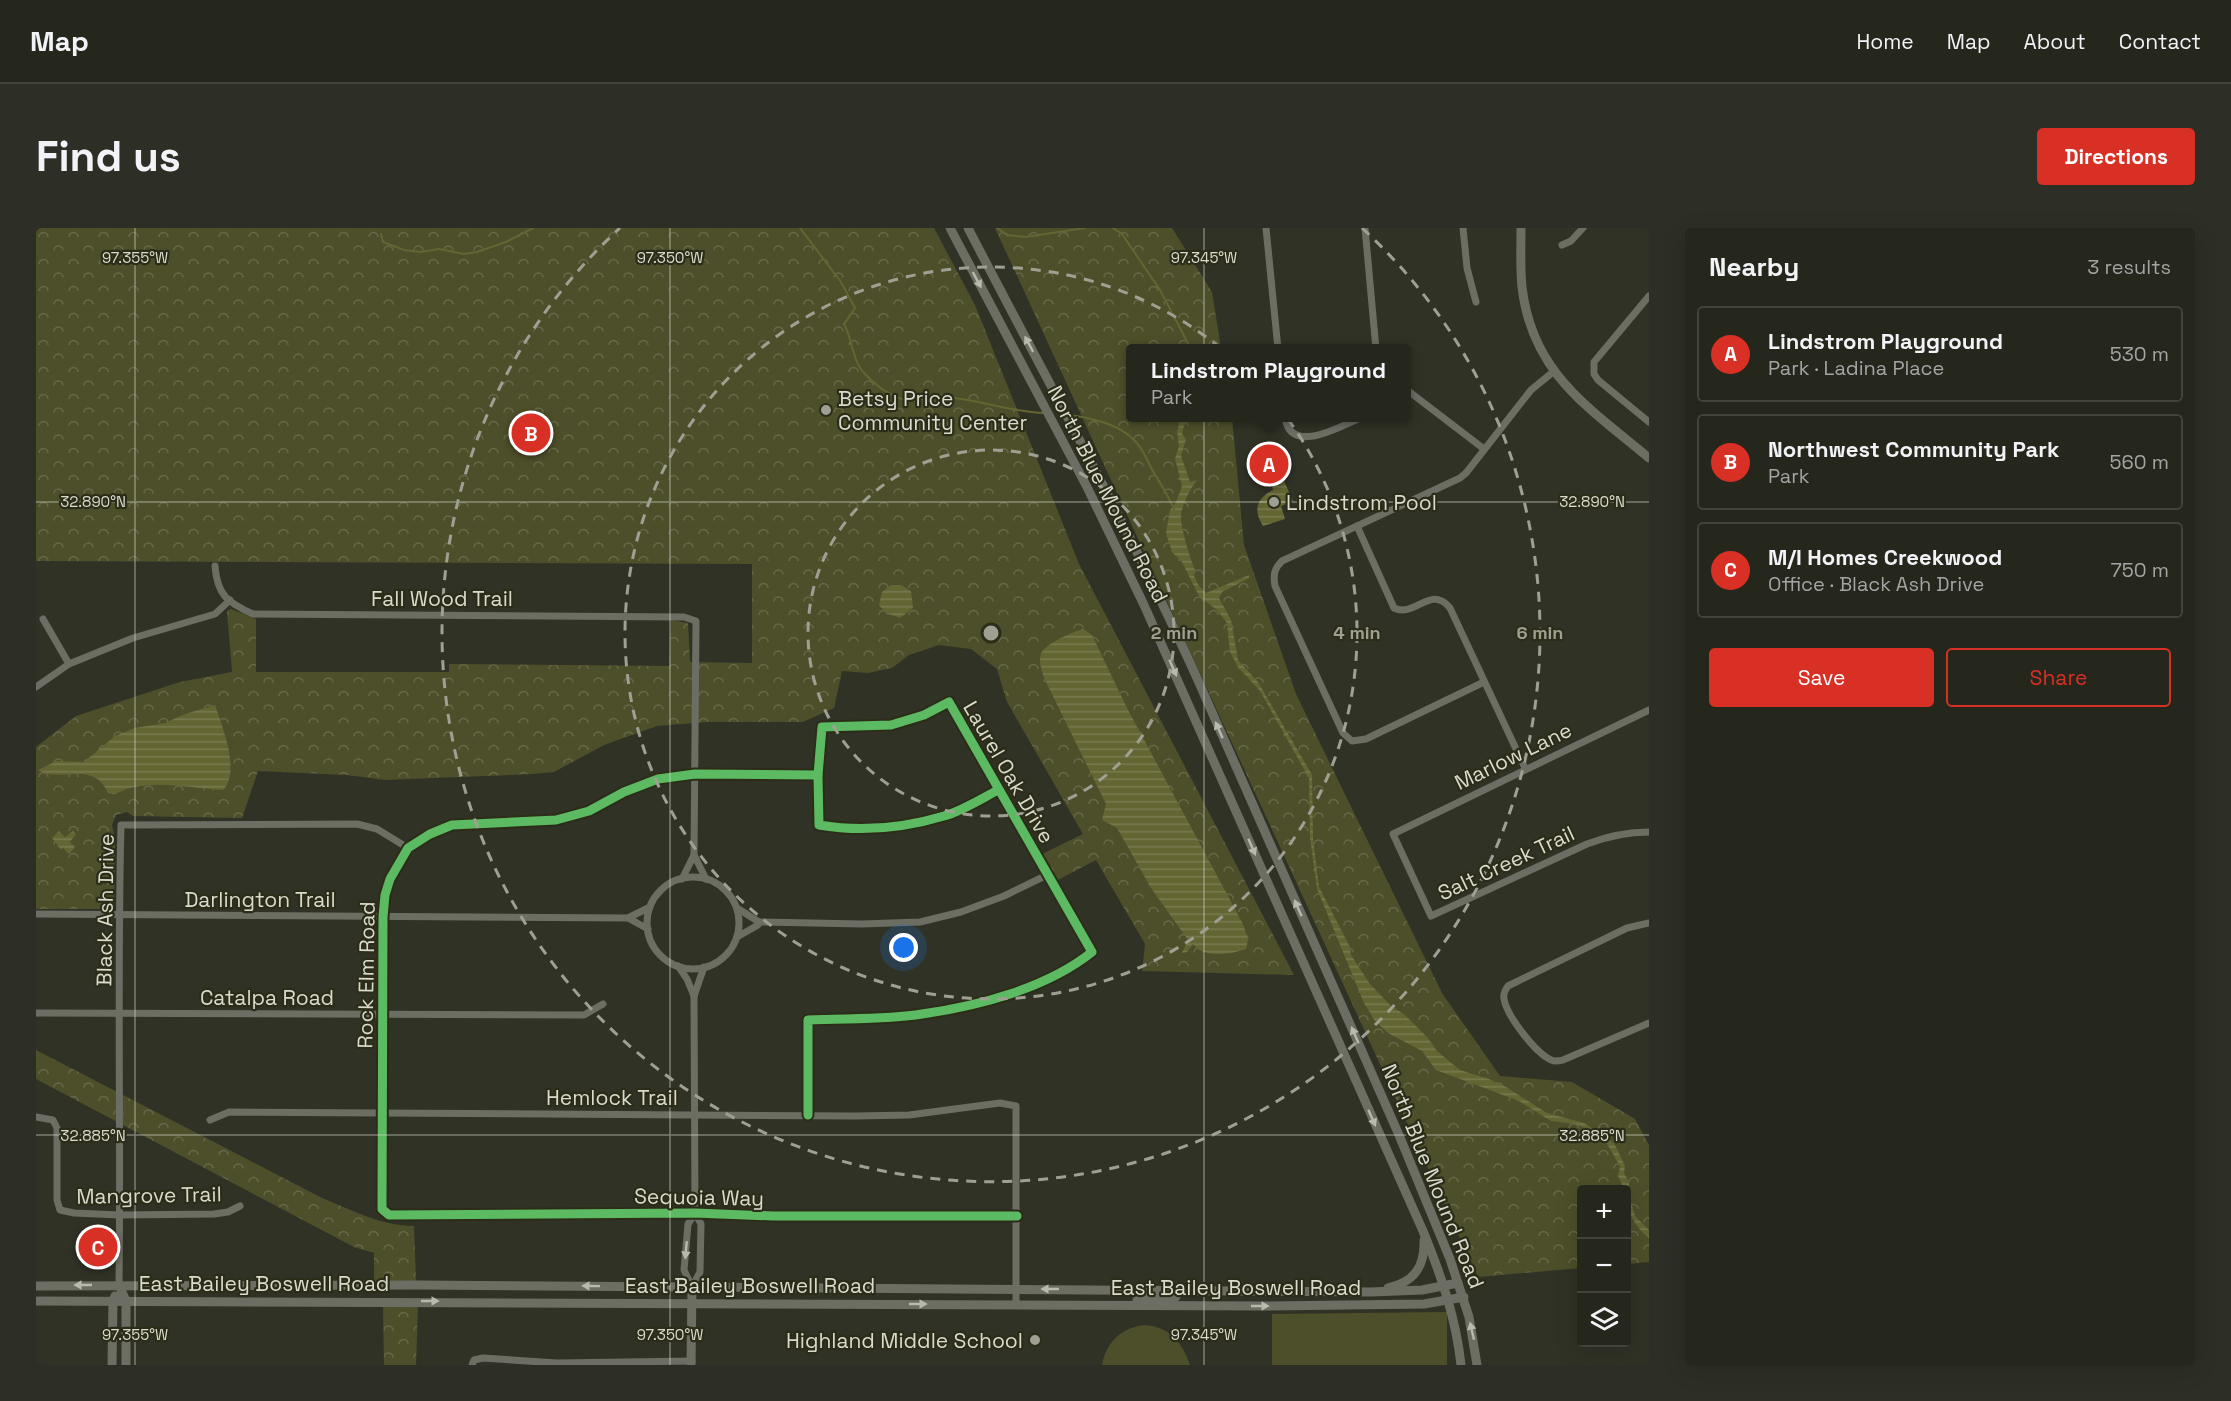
<!DOCTYPE html>
<html lang="en">
<head>
<meta charset="utf-8">
<style>
  body { margin:0; font-family:"Space Grotesk",sans-serif; background:#2d2e25; color:#f1f3f6 }
  .controls { position:absolute; right:18px; bottom:18px; display:grid; overflow:hidden; border-radius:6px; box-shadow:0 6px 24px #0002 }
  .controls button { width:54px; height:54px; display:grid; place-items:center; padding:0; border:0; border-bottom:2px solid #42433b; background:#25261c; color:#f1f3f6; font:30px sans-serif }
  .you { position:absolute; left:868px; top:720px; width:21px; height:21px; margin:-15px; border:4px solid #fff; border-radius:50%; background:#1a73e8; box-shadow:0 0 0 9px #1a73e833 }
  .badge { display:grid; place-items:center; width:39px; height:39px; border-radius:50%; background:#d93025; color:#fff; font-size:20px; font-weight:700 }
  .pin { position:absolute; translate:-50% -50%; border:3px solid #fff; box-shadow:0 2px 6px #0006 }
  .popup { position:absolute; left:1090px; top:116px; width:285px; height:78px; box-sizing:border-box; display:grid; place-content:center; border-radius:6px; background:#25261c; filter:drop-shadow(0 2px 4px #0005); font-size:20px; white-space:nowrap; color:#a3a5a3 }
  .popup b { font-size:22px; color:#f1f3f6 }
  .popup::after { content:''; position:absolute; left:50%; top:100%; margin-left:-12px; border:12px solid transparent; border-top-color:#25261c }
  .list { margin:0; padding:0; list-style:none }
  h2 { display:flex; justify-content:space-between; align-items:center; height:78px; margin:0; padding:0 24px; font-size:26px }
  h2 small { font-size:20px; font-weight:400; color:#a3a5a3 }
  .list li { display:grid; grid-template-columns:39px 1fr auto; gap:18px; align-items:center; box-sizing:border-box; height:96px; margin:0 12px 12px; padding:0 12px; border:2px solid #42433b; border-radius:6px }
  .list b { display:block; font-size:22px; white-space:nowrap }
  .list p { margin:0; font-size:20px; white-space:nowrap; color:#a3a5a3 }
  .list em { font-size:20px; font-style:normal; color:#a3a5a3 }
  .actions { display:flex; gap:12px; padding:18px 24px }
  .actions a { flex:1; padding:14px 0; border:2px solid #d93025; border-radius:6px; text-align:center; font-size:21px; color:#d93025 }
  .actions .main { background:#d93025; color:#fff }
  .icon { flex:none; width:33px; height:33px; fill:none; stroke:currentColor; stroke-width:2; stroke-linecap:round; stroke-linejoin:round }
  .map { position:relative; flex:none; width:1613px; height:1137px; overflow:hidden; border-radius:6px }
  header { display:flex; align-items:center; gap:36px; box-sizing:border-box; height:84px; padding:0 30px; background:#25261c; border-bottom:2px solid #42433b }
  header strong { font-size:28px }
  nav { display:flex; gap:33px; margin-inline-start:auto; font-size:21px }
  .intro { display:flex; align-items:center; justify-content:space-between; box-sizing:border-box; height:144px; padding:0 36px }
  h1 { margin:0; font-size:42px }
  .button { padding:15px 27px; border-radius:6px; background:#d93025; color:#fff; font-size:21px; font-weight:700 }
  main { display:flex; gap:36px; padding:0 36px }
  aside { flex:1; background:#25261c; border-radius:6px; box-shadow:0 6px 24px #0002 }
  .map>svg:first-child { display:block }
  .grass { fill:#4d4f2a }
  .park { fill:url(#park-crowns) }
  .water { fill:url(#water-rules) }
  .lines { fill:none; stroke-linecap:round; stroke-linejoin:round }
  .stream { stroke:#636533; stroke-width:2 }
  .street { stroke:#6c6d63; stroke-width:7 }
  .secondary { stroke:#6d6e63; stroke-width:9 }
  .cycleway-casing { stroke:#2c2d18; stroke-width:13 }
  .cycleway { stroke:#5cba63; stroke-width:9 }
  .oneway { fill:#b9baae }
  .ticks { fill:none; stroke:#dadbce; stroke-width:1.5; stroke-opacity:0.45 }
  .ring { fill:none; stroke:#9fa093; stroke-width:3; stroke-dasharray:10 8 }
  .poi-dot { fill:#9fa093; stroke:#2c2d18; stroke-width:2 }
  .labels { text-anchor:middle; dominant-baseline:central; stroke-width:4.5; stroke-linejoin:round; paint-order:stroke }
  .poi-label { font-size:21px; fill:#dadbce; stroke:#2c2d18; text-anchor:start }
  .street-label { font-size:21px; fill:#dadbce; stroke:#2c2d18 }
  .ticks-label { font-size:15px; text-anchor:middle; fill:#dadbce; stroke:#2c2d18; stroke-width:4.5; stroke-linejoin:round; paint-order:stroke }
  .centre { fill:#9fa093; stroke:#2c2d18; stroke-width:3 }
  .ring-label { font-size:18px; text-anchor:middle; font-weight:bold; fill:#9fa093; stroke:#2c2d18; stroke-width:4.5; stroke-linejoin:round; paint-order:stroke }
</style>
</head>
<body>
<header>
<strong>Map</strong>
<nav><a>Home</a><a>Map</a><a>About</a><a>Contact</a></nav>
</header>
<div class="intro"><h1>Find us</h1><a class="button">Directions</a></div>
<main>
<div class="map">
<svg width="1613" height="1137" viewBox="0 0 1613 1137">
  <defs>
    <pattern id="park-crowns" width="20" height="18" patternUnits="userSpaceOnUse" patternTransform="scale(1.5)"><rect width="20" height="18" fill="#4d4f2a"/><path d="M2 6a3 3 0 1 1 6 0M12 15a3 3 0 1 1 6 0" fill="none" stroke="#666848"/></pattern>
    <pattern id="water-rules" width="6" height="5" patternUnits="userSpaceOnUse" patternTransform="scale(1.5)"><rect width="6" height="5" fill="#636533"/><path d="M0 2.5h6" fill="none" stroke="#797a4f"/></pattern>
  </defs>
  <rect width="100%" height="100%" fill="#313226"/>
  <g class="grass">
    <path d="M 1411,1084 L 1411,1137 L 1236,1137 L 1236,1086 Z"/>
    <path d="M 1108,1097 C 1134,1099 1146,1114 1154,1137 L 1066,1137 C 1070,1114 1085,1100 1108,1097 Z"/>
  </g>
  <g class="park">
    <path d="M 0,0 L 898,0 L 939,77 L 1043,336 L 1258,747 L 1106,743 L 1109,716 L 1060,632 L 1020,653 L 1006,626 L 1047,606 L 971,474 L 961,441 L 935,421 L 903,417 L 873,427 L 856,440 L 832,445 L 806,443 L 798,480 L 767,494 L 671,494 L 621,498 L 568,517 L 518,544 L 496,546 L 349,552 L 311,547 L 222,543 L 206,590 L 97,588 L 91,584 L 80,587 L 76,597 L 79,610 L 78,677 L 76,681 L 0,681 L 0,519 L 40,488 L 144,454 L 196,444 L 191,383 L 195,381 L 220,391 L 220,444 L 413,444 L 413,436 L 633,438 L 635,392 L 652,395 L 654,434 L 716,435 L 716,336 L 0,333 Z"/>
    <path d="M 959,0 L 1136,0 L 1176,64 L 1185,120 L 1095,121 L 1095,190 L 1196,190 L 1208,317 L 1260,466 L 1406,765 L 1464,848 L 1536,854 L 1599,891 L 1613,917 L 1613,1034 L 1591,1036 L 1590,962 L 1546,962 L 1545,1040 L 1442,1049 Z"/>
    <path d="M 1237,226 L 1244,226 L 1250,234 L 1247,242 L 1236,244 L 1229,239 L 1224,242 L 1217,240 L 1215,233 L 1218,229 L 1224,228 L 1229,232 Z"/>
    <path d="M 0,822 L 286,970 C 316,982 345,998 378,998 L 380,1054 L 338,1053 L 338,1025 L 318,1019 L 0,851 Z"/>
    <path d="M 382,1078 L 380,1137 L 348,1137 L 347,1079 Z"/>
  </g>
  <g class="water">
    <path d="M 1146,190 L 1155,190 L 1148,198 L 1146,206 L 1150,211 L 1145,227 L 1154,254 L 1161,252 C 1155,260 1146,276 1145,287 C 1144,297 1154,331 1159,342 L 1157,346 L 1163,358 L 1170,365 L 1213,347 L 1213,350 L 1186,364 L 1183,370 L 1195,392 L 1202,432 L 1222,454 L 1276,547 L 1277,611 L 1283,659 L 1314,719 L 1315,727 L 1334,756 L 1355,778 L 1369,787 L 1392,810 L 1401,823 L 1424,842 L 1453,851 L 1470,859 L 1511,885 L 1548,895 L 1578,915 L 1589,938 L 1588,945 L 1593,954 L 1593,967 L 1599,988 L 1613,1002 L 1613,1010 C 1597,998 1590,981 1590,962 L 1588,961 L 1582,948 L 1584,938 L 1567,909 L 1540,896 L 1515,893 L 1483,873 L 1400,842 L 1386,823 L 1352,805 L 1339,793 L 1328,775 L 1281,661 L 1274,609 L 1273,550 L 1224,463 L 1202,439 L 1194,424 L 1191,395 L 1181,382 L 1163,368 L 1146,334 L 1136,324 L 1130,305 L 1134,282 L 1140,274 L 1146,258 L 1139,231 L 1143,218 L 1141,203 Z"/>
    <path d="M 1248,253 L 1257,273 L 1245,278 L 1249,291 L 1227,298 C 1217,282 1220,271 1237,262 L 1236,258 Z"/>
    <path d="M 856,357 L 865,357 L 875,363 L 877,380 L 864,390 L 850,385 L 843,377 L 846,364 Z"/>
    <path d="M 1047,401 L 1056,407 L 1091,480 L 1207,696 L 1212,711 L 1210,721 C 1196,726 1167,731 1157,716 L 1151,724 L 1146,725 L 1152,712 L 1115,660 L 1081,600 L 1066,592 L 1070,576 L 1008,450 C 1006,442 1002,434 1005,426 C 1008,416 1037,404 1047,401 Z"/>
    <path d="M 179,477 C 186,498 205,544 187,562 C 153,560 110,549 79,566 L 72,565 C 57,531 25,556 2,542 L 21,533 L 48,534 L 79,508 L 99,500 L 129,495 L 149,486 Z"/>
    <path d="M 23,603 L 29,609 L 37,603 L 40,606 L 34,614 L 39,619 L 33,626 L 27,620 L 25,622 L 16,610 Z"/>
  </g>
  <g class="lines">
    <g class="stream">
      <path d="M 764,0 L 805,54 L 819,80 L 808,96 C 817,112 816,133 829,146 C 837,155 851,166 863,170 C 877,176 893,168 908,169 C 942,171 974,184 1008,185"/>
      <path d="M 961,0 L 971,7 L 989,9 L 1049,0"/>
      <path d="M 1077,0 L 1086,6 L 1124,62 L 1155,121"/>
      <path d="M 345,6 L 347,14 L 368,22 L 385,24 L 403,21 L 428,26 L 441,24 L 470,14 L 497,0"/>
      <path d="M 1034,187 C 1061,191 1093,198 1107,224 C 1111,231 1114,238 1118,245 C 1125,257 1133,268 1138,282"/>
    </g>
    <g class="street">
      <path d="M 1230,0 L 1242,121"/>
      <path d="M 1329,0 L 1340,121"/>
      <path d="M 1427,0 L 1431,40 L 1440,74"/>
      <path d="M 1526,17 L 1535,13 L 1547,0"/>
      <path d="M 1613,68 L 1558,134 L 1558,146 L 1562,152 L 1613,194"/>
      <path d="M 1371,162 L 1448,221"/>
      <path d="M 1249,190 C 1255,227 1303,199 1324,190"/>
      <path d="M 1321,298 L 1358,380 C 1379,390 1395,356 1414,380 L 1489,540"/>
      <path d="M 179,338 C 181,367 192,375 217,386 L 648,389 L 660,393 L 658,627 L 646,651"/>
      <path d="M 7,391 L 33,436"/>
      <path d="M 1448,454 L 1330,511 L 1316,513 L 1307,505 L 1239,358 C 1237,347 1238,341 1246,333 L 1424,250 L 1430,245 L 1495,162 L 1517,144"/>
      <path d="M 0,459 L 33,436 L 97,410 L 179,386 L 194,372"/>
      <path d="M 1613,482 L 1357,606 L 1395,688 L 1551,616 C 1572,608 1590,604 1613,604"/>
      <path d="M 782,547 L 659,546 L 622,551 L 588,564 L 553,583 L 520,592 L 416,597 L 394,606 L 372,620 L 354,651 L 349,667 L 347,689 L 346,981 L 353,987 L 659,985 L 737,988 L 981,988"/>
      <path d="M 658,627 L 670,651"/>
      <circle cx="657" cy="695" r="46"/>
      <path d="M 701,680 L 723,694 L 826,696 L 884,694 L 925,684 L 968,668 L 1011,647"/>
      <path d="M 0,686 L 592,690 L 614,679"/>
      <path d="M 592,690 L 612,701"/>
      <path d="M 1613,695 L 1591,700 L 1472,758 C 1469,762 1467,766 1468,771 C 1471,788 1501,828 1518,833 C 1521,833 1524,833 1527,832 L 1613,795"/>
      <path d="M 701,709 L 722,697 L 723,694"/>
      <path d="M 642,738 L 651,751 L 658,768"/>
      <path d="M 0,785 L 548,787 L 567,776"/>
      <path d="M 772,887 L 772,792 C 809,790 850,792 886,786 C 943,778 1011,760 1056,724 L 913,474 L 888,487 L 855,497 L 786,499 L 782,547 L 783,597 C 824,604 868,600 908,588 C 926,583 945,571 962,562"/>
      <path d="M 0,889 L 17,892 L 21,900 L 21,972 L 24,982 L 38,985 L 84,987 L 178,986 L 192,984 L 204,978"/>
      <path d="M 174,892 L 193,884 L 819,888 L 873,887 L 964,875 L 980,878 L 980,1077"/>
      <path d="M 83,1057 C 85,904 81,750 85,597 L 321,596 L 341,601 L 372,620"/>
      <path d="M 656,1059 L 664,1044 L 665,996 L 659,985 L 658,768 L 668,739"/>
      <path d="M 656,1059 L 648,1042 L 652,996 L 659,985"/>
      <path d="M 436,1137 L 438,1132 L 447,1130 L 521,1135 L 656,1133"/>
    </g>
    <g class="secondary">
      <path d="M 914,0 L 1052,261 L 1108,377 L 1387,1003 C 1405,1047 1420,1090 1425,1137"/>
      <path d="M 932,0 C 1009,149 1091,295 1160,448 L 1363,907 L 1414,1031 L 1433,1089 L 1441,1137"/>
      <path d="M 1485,0 C 1485,19 1484,40 1486,59 C 1496,145 1552,179 1613,230"/>
      <path d="M 83,1057 L 90,1073 L 90,1137"/>
      <path d="M 0,1058 L 383,1057 L 1335,1064 L 1386,1062 L 1422,1055"/>
      <path d="M 1352,1060 C 1379,1054 1389,1038 1388,1012"/>
      <path d="M 1101,1072 L 1136,1071 L 1140,1069 L 1140,1062"/>
      <path d="M 0,1073 L 1228,1078 L 1388,1076 L 1428,1069"/>
      <path d="M 76,1137 L 77,1073 L 79,1068"/>
      <path d="M 655,1137 L 656,1059"/>
    </g>
    <defs>
      <g id="cycleway">
        <path d="M 782,547 L 659,546 L 622,551 L 588,564 L 553,583 L 520,592 L 416,597 L 394,606 L 372,620 L 354,651 L 349,667 L 347,689 L 346,981 L 353,987 L 659,985 L 737,988 L 981,988"/>
        <path d="M 772,887 L 772,792 C 809,790 850,792 886,786 C 943,778 1011,760 1056,724 L 913,474 L 888,487 L 855,497 L 786,499 L 782,547 L 783,597 C 824,604 868,600 908,588 C 926,583 945,571 962,562"/>
      </g>
    </defs>
    <use href="#cycleway" class="cycleway-casing"/>
    <use href="#cycleway" class="cycleway"/>
  </g>
  <defs><path id="oneway-solid" d="M-6-.8H1V-3.2L6.5 0L1 3.2V.8H-6Z" transform="scale(1.5)"/></defs>
  <g class="oneway">
    <use href="#oneway-solid" transform="translate(941 52) rotate(62)"/>
    <use href="#oneway-solid" transform="translate(993 116) rotate(-118)"/>
    <use href="#oneway-solid" transform="translate(1137 440) rotate(66)"/>
    <use href="#oneway-solid" transform="translate(1183 502) rotate(-114)"/>
    <use href="#oneway-solid" transform="translate(1216 619) rotate(66)"/>
    <use href="#oneway-solid" transform="translate(1262 680) rotate(-114)"/>
    <use href="#oneway-solid" transform="translate(1319 807) rotate(-114)"/>
    <use href="#oneway-solid" transform="translate(1336 890) rotate(66)"/>
    <use href="#oneway-solid" transform="translate(650 1022) rotate(95)"/>
    <use href="#oneway-solid" transform="translate(47 1057) rotate(180)"/>
    <use href="#oneway-solid" transform="translate(555 1058) rotate(-179)"/>
    <use href="#oneway-solid" transform="translate(1014 1061) rotate(-180)"/>
    <use href="#oneway-solid" transform="translate(394 1073)"/>
    <use href="#oneway-solid" transform="translate(882 1076)"/>
    <use href="#oneway-solid" transform="translate(1224 1078)"/>
    <use href="#oneway-solid" transform="translate(1436 1103) rotate(-103)"/>
  </g>
  <path class="ticks" d="M 99,0 L 99,1137M 634,0 L 634,1137M 1168,0 L 1168,1137M 0,274 L 1613,274M 0,907 L 1613,907"/>
  <g class="ring">
    <circle cx="955" cy="405" r="183"/>
    <circle cx="955" cy="405" r="366"/>
    <path d="M1326 0A549 549 0 1 1 584 0"/>
  </g>
  <g class="poi-dot">
    <circle cx="790" cy="182" r="6"/>
    <circle cx="1238" cy="274" r="6"/>
    <circle cx="999" cy="1112" r="6"/>
  </g>
  <g class="labels">
    <g class="poi-label">
      <text x="802" y="170">Betsy Price<tspan x="802" dy="24">Community Center</tspan></text>
      <text x="1250" y="274">Lindstrom Pool</text>
      <text x="987" y="1112" text-anchor="end">Highland Middle School</text>
    </g>
    <g class="street-label">
      <text transform="translate(1072 266) rotate(63)">North Blue Mound Road</text>
      <text x="406" y="370">Fall Wood Trail</text>
      <text transform="translate(1477 528) rotate(-26)">Marlow Lane</text>
      <text transform="translate(973 544) rotate(60)">Laurel Oak Drive</text>
      <text transform="translate(1470 635) rotate(-25)">Salt Creek Trail</text>
      <text x="224" y="671">Darlington Trail</text>
      <text transform="translate(69 682) rotate(-89)">Black Ash Drive</text>
      <text transform="translate(330 747) rotate(-89)">Rock Elm Road</text>
      <text x="231" y="769">Catalpa Road</text>
      <text x="576" y="869">Hemlock Trail</text>
      <text transform="translate(1397 948) rotate(68)">North Blue Mound Road</text>
      <text transform="translate(113 967) rotate(-1)">Mangrove Trail</text>
      <text transform="translate(663 969) rotate(1)">Sequoia Way</text>
      <text x="228" y="1055">East Bailey Boswell Road</text>
      <text x="714" y="1057">East Bailey Boswell Road</text>
      <text x="1200" y="1059">East Bailey Boswell Road</text>
    </g>
  </g>
  <g class="ticks-label">
    <text x="99" y="35">97.355°W</text>
    <text x="634" y="35">97.350°W</text>
    <text x="1168" y="35">97.345°W</text>
    <text x="57" y="279">32.890°N</text>
    <text x="1556" y="279">32.890°N</text>
    <text x="57" y="913">32.885°N</text>
    <text x="1556" y="913">32.885°N</text>
    <text x="99" y="1112">97.355°W</text>
    <text x="634" y="1112">97.350°W</text>
    <text x="1168" y="1112">97.345°W</text>
  </g>
  <circle cx="955" cy="405" r="9" class="centre"/>
  <g class="ring-label">
    <text x="1138" y="411">2 min</text>
    <text x="1321" y="411">4 min</text>
    <text x="1504" y="411">6 min</text>
  </g>
</svg>
<div class="controls">
<button>+</button>
<button>−</button>
<button><svg class="icon" aria-label="layers" viewBox="0 0 24 24"><path d="M12 4l9 5-9 5-9-5zM3 14l9 5 9-5"/></svg></button>
</div>
<div class="you"></div>
<div class="pin badge" style="left:1233px;top:236px">A</div>
<div class="popup"><b>Lindstrom Playground</b>Park</div>
<div class="pin badge" style="left:495px;top:205px">B</div>
<div class="pin badge" style="left:62px;top:1019px">C</div>
</div>
<aside>
<h2>Nearby<small>3 results</small></h2>
<ul class="list">
<li><span class="badge">A</span><div><b>Lindstrom Playground</b><p>Park · Ladina Place</p></div><em>530 m</em></li>
<li><span class="badge">B</span><div><b>Northwest Community Park</b><p>Park</p></div><em>560 m</em></li>
<li><span class="badge">C</span><div><b>M/I Homes Creekwood</b><p>Office · Black Ash Drive</p></div><em>750 m</em></li>
</ul>
<div class="actions"><a class="main">Save</a><a>Share</a></div>
</aside>
</main>
</body>
</html>
